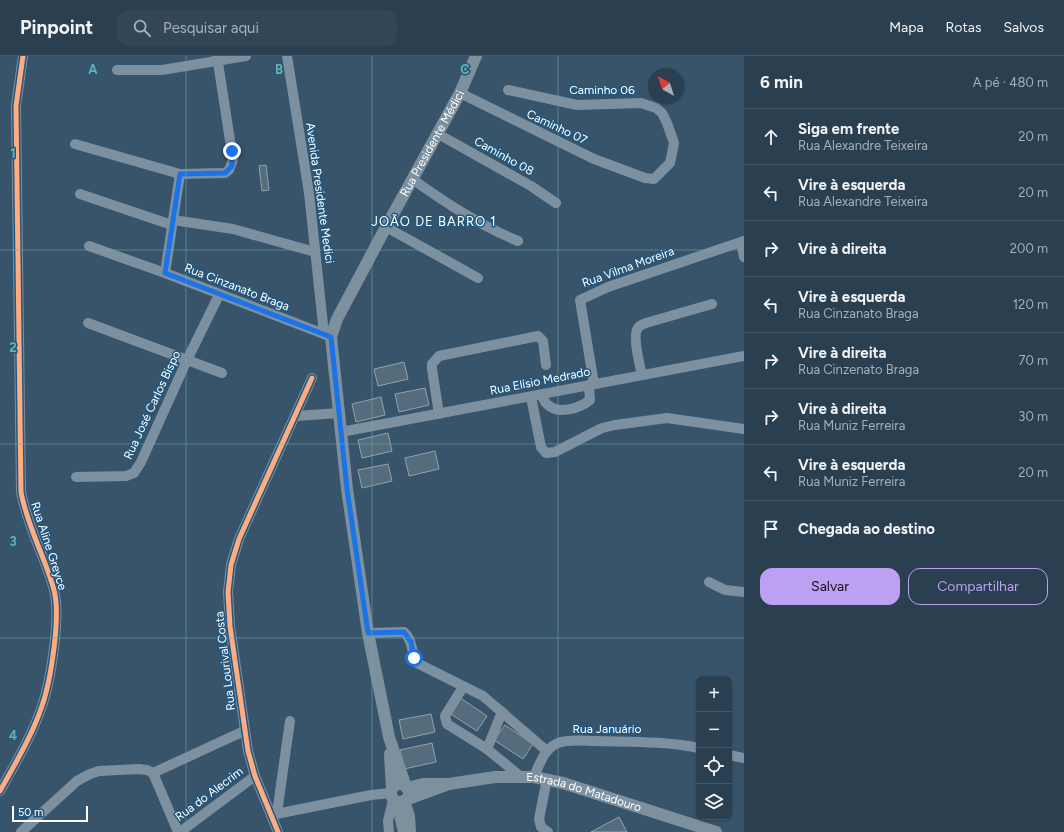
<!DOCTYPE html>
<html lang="pt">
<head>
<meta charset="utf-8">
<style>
  body { margin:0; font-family:Figtree,sans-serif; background:#324657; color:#f1f3f6 }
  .controls { position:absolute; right:12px; bottom:12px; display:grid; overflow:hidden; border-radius:8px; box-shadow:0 1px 3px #0004 }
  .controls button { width:36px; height:36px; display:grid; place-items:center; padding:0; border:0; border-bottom:1px solid #465867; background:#2a3f50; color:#f1f3f6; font:20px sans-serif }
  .compass { position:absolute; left:648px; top:12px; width:36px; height:36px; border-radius:50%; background:#2a3f50; box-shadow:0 1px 3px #0004; rotate:321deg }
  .scale { position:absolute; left:12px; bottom:10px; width:76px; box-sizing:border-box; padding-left:4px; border:2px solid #fff; border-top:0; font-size:11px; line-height:14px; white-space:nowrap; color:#fff; -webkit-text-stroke:3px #23587f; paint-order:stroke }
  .stop { position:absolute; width:12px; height:12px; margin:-9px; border:3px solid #1a73e8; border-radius:50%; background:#fff }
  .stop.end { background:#1a73e8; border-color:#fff; box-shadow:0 1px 4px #0008 }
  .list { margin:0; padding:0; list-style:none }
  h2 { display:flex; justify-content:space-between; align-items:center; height:52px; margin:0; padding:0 16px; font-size:17px }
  h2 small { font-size:13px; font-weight:400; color:#a5afb7 }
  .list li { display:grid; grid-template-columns:26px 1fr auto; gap:12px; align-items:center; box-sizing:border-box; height:56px; padding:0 16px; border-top:1px solid #465867 }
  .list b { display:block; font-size:15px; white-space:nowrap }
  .list p { margin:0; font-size:13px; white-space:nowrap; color:#a5afb7 }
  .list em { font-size:13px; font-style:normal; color:#a5afb7 }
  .actions { display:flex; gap:8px; padding:12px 16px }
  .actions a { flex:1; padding:9px 0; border:1px solid #bca0f2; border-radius:12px; text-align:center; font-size:14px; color:#bca0f2 }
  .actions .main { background:#bca0f2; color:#111 }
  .icon { flex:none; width:22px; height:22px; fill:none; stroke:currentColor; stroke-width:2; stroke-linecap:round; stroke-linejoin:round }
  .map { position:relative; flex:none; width:744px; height:776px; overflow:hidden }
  header { display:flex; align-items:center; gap:24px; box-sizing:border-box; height:56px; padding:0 20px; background:#2a3f50; border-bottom:1px solid #465867 }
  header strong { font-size:19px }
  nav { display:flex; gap:22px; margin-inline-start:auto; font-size:14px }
  .search { width:280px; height:36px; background:#324657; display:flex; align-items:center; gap:10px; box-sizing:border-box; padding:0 14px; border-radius:12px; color:#a5afb7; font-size:15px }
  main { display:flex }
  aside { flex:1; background:#2a3f50 }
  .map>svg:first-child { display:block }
  .building { fill:#556c7d; stroke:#91a2af }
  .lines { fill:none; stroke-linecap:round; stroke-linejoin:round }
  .minor { stroke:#7d90a0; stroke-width:10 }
  .major { stroke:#7c909e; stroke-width:12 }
  .cycleway-casing { stroke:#23587f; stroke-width:8 }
  .cycleway { stroke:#ffac80; stroke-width:5 }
  .route { stroke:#1a73e8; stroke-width:5 }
  .grid { fill:none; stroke:#6fada8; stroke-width:1; stroke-opacity:0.55 }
  .labels { text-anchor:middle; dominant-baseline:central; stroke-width:3; stroke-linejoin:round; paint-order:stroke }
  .street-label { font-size:12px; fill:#fff; stroke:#23587f }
  .neighbourhood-label { font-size:13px; letter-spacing:1px; fill:#fff; stroke:#23587f }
  .grid-label { font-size:13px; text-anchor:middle; font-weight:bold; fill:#6fada8; stroke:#23587f; stroke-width:3; stroke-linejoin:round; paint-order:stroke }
</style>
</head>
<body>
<header>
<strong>Pinpoint</strong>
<div class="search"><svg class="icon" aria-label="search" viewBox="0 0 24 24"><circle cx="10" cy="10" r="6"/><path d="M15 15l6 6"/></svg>Pesquisar aqui</div>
<nav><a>Mapa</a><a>Rotas</a><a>Salvos</a></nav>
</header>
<main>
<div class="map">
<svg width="744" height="776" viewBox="0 0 744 776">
  <rect width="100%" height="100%" fill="#38546a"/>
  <g class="building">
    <path d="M 266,109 L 269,134 L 262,135 L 259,110 Z"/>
    <path d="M 404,306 L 408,323 L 378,330 L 374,313 Z"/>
    <path d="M 425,332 L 429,349 L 399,356 L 395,338 Z"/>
    <path d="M 381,341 L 385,359 L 356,366 L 352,348 Z"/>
    <path d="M 388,377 L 392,395 L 362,402 L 358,384 Z"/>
    <path d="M 435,395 L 439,413 L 409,420 L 405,402 Z"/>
    <path d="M 388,408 L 392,425 L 362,432 L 358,414 Z"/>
    <path d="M 459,641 L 487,660 L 477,675 L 449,657 Z"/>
    <path d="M 431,658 L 435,676 L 403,683 L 399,664 Z"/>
    <path d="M 505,669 L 533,688 L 523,703 L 494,684 Z"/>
    <path d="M 432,687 L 436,706 L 404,713 L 400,694 Z"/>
    <path d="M 619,761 L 627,776 L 591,776 Z"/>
  </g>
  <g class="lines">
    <g class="minor">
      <path d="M 287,0 L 309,137 L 324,278"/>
      <path d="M 117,14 L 162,14 L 246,0"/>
      <path d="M 460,37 L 594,103 L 645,122 L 654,123 L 670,107 L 674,87 L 667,67 L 662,57 L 656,52 L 641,47 L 577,49 L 508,34"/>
      <path d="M 438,78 L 531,130 L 556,147"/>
      <path d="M 75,88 L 180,118 L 225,117 L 229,114 L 233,104 L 217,0"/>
      <path d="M 412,123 C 446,147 479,169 518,185"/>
      <path d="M 80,138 L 172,169"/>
      <path d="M 173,164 L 233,173 L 315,196"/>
      <path d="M 386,171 L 478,222"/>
      <path d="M 741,186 L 744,201"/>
      <path d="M 89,190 L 165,217 L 329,280"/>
      <path d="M 165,217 L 180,118"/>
      <path d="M 88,267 L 222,317"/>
      <path d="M 642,319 C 640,310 632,279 638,272 C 640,269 643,268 646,267 L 712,248"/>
      <path d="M 594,328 L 580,244 L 608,231 L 744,185"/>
      <path d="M 541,339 C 543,342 545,347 548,349 C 559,359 580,352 590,344 L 589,329"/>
      <path d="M 531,341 L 541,391 L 546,397 L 555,396 L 602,372 L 615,369 L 667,362 L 744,373"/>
      <path d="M 439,358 L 432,313 L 432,308 L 439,300 L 538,280 L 543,285 L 546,309"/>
      <path d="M 296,360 L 339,357"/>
      <path d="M 341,376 L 744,300"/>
      <path d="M 76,421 L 126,420 L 134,417 L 141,406 L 187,304 L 219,239"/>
      <path d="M 709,526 L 725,534 L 744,536"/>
      <path d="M 368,577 L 404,576 C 413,584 411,596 417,607 L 483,640 L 547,695"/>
      <path d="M 463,631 L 445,660 L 447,668 L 487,693"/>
      <path d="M 502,656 L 487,693 L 520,720"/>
      <path d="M 729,699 L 744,702"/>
      <path d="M 153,717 L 244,675"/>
      <path d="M 153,717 L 178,776"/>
      <path d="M 534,721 C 540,707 544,693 558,687 C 569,683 584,685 595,685 C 630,686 665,685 699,692"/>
      <path d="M 547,723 L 539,763 L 541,771 L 548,776"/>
      <path d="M 0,735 C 15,708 32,680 42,650 C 51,624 61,560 54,534 C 45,501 27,470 21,436 L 16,50 L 23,0"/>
      <path d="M 277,757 L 290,665"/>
      <path d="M 271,759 L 371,739 L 391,737"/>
      <path d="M 21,776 L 77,725 L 90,718 L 99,715 L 139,713 L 147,714 L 153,717"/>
      <path d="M 180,776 L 255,720"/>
      <path d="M 278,776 L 255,720 L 248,695 L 230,570 L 228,536 L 231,509 L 239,483 L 312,322"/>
      <path d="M 389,776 L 388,765 L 393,744"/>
    </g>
    <g class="major">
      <path d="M 390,698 L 392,733"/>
      <circle cx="400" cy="737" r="9"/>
      <path id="s1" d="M 406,731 L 389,681 L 368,577 L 347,433 L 331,281 L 337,263 L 386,171 L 460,37 L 476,0"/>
      <path id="s2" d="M 407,732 L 423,728 L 449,728 L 495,721 L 534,721 L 563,727 L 716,776"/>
      <path d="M 405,744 L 446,729"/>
      <path d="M 404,745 L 409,760 L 410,776"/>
      <path d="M 397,746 L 404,776"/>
    </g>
    <defs>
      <g id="cycleway">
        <path d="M 0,735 C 15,708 32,680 42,650 C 51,624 61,560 54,534 C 45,501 27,470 21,436 L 16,50 L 23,0"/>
        <path d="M 278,776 L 255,720 L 248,695 L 230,570 L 228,536 L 231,509 L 239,483 L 312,322"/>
      </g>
    </defs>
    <use href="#cycleway" class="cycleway-casing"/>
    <use href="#cycleway" class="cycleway"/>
  </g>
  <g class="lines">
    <path class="route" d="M 232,95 L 232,110 L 225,117 L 180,118 L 165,217 L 331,281 L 347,433 L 368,577 L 404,576 L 411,586 L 414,602"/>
  </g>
  <path class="grid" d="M 186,0 L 186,776M 372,0 L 372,776M 558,0 L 558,776M 0,194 L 744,194M 0,388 L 744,388M 0,582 L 744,582"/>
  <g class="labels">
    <g class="street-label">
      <text x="602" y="34">Caminho 06</text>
      <text transform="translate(557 71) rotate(25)">Caminho 07</text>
      <text stroke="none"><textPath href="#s1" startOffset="676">Rua Presidente Médici</textPath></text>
      <text transform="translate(504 100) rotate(29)">Caminho 08</text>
      <text transform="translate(320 137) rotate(82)">Avenida Presidente Medici</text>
      <text transform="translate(628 211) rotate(-20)">Rua Vilma Moreira</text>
      <text transform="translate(237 231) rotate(21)">Rua Cinzanato Braga</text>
      <text transform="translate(540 325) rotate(-11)">Rua Elísio Medrado</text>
      <text transform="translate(152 349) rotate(-65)">Rua José Carlos Bispo</text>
      <text transform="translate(49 490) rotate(72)">Rua Aline Greyce</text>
      <text transform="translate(225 605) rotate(-97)">Rua Lourival Costa</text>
      <text x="607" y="673">Rua Januário</text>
      <text stroke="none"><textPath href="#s2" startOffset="180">Estrada do Matadouro</textPath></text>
      <text transform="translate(209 738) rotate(-37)">Rua do Alecrim</text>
    </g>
    <g class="neighbourhood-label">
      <text x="434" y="165">JOÃO DE BARRO 1</text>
    </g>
  </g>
  <g class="grid-label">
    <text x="93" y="18">A</text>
    <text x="279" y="18">B</text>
    <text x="465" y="18">C</text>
    <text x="13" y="102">1</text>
    <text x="13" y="296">2</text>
    <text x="13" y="490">3</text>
    <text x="13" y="684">4</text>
  </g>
</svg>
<div class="controls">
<button>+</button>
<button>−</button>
<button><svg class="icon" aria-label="locate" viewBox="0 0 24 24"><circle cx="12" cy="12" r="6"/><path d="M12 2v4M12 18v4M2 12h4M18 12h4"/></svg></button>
<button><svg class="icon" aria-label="layers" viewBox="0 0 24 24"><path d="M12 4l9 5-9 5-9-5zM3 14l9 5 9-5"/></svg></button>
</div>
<svg class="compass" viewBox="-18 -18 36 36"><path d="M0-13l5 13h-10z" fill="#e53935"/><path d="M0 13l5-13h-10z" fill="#a5afb7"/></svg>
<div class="scale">50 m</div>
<div class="stop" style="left:414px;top:602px"></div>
<div class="stop end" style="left:232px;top:95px"></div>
</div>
<aside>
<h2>6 min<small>A pé · 480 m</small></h2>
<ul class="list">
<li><svg class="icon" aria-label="ahead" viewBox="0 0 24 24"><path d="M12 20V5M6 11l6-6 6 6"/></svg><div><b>Siga em frente</b><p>Rua Alexandre Teixeira</p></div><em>20 m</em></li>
<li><svg class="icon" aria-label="left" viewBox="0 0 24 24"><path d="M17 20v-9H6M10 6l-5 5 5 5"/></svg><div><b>Vire à esquerda</b><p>Rua Alexandre Teixeira</p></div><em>20 m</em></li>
<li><svg class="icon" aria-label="right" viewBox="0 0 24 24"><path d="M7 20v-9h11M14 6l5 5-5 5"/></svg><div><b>Vire à direita</b></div><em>200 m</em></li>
<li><svg class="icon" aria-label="left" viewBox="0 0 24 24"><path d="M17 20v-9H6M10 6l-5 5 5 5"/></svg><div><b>Vire à esquerda</b><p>Rua Cinzanato Braga</p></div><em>120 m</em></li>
<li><svg class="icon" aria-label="right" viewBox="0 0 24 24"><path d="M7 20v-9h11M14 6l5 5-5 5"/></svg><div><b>Vire à direita</b><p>Rua Cinzenato Braga</p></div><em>70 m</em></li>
<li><svg class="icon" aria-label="right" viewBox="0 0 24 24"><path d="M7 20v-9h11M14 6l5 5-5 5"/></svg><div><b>Vire à direita</b><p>Rua Muniz Ferreira</p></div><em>30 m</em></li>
<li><svg class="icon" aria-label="left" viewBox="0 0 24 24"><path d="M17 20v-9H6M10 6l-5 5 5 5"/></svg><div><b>Vire à esquerda</b><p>Rua Muniz Ferreira</p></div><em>20 m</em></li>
<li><svg class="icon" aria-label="arrive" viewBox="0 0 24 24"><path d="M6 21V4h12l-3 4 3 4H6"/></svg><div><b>Chegada ao destino</b></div></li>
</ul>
<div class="actions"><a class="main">Salvar</a><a>Compartilhar</a></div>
</aside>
</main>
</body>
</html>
